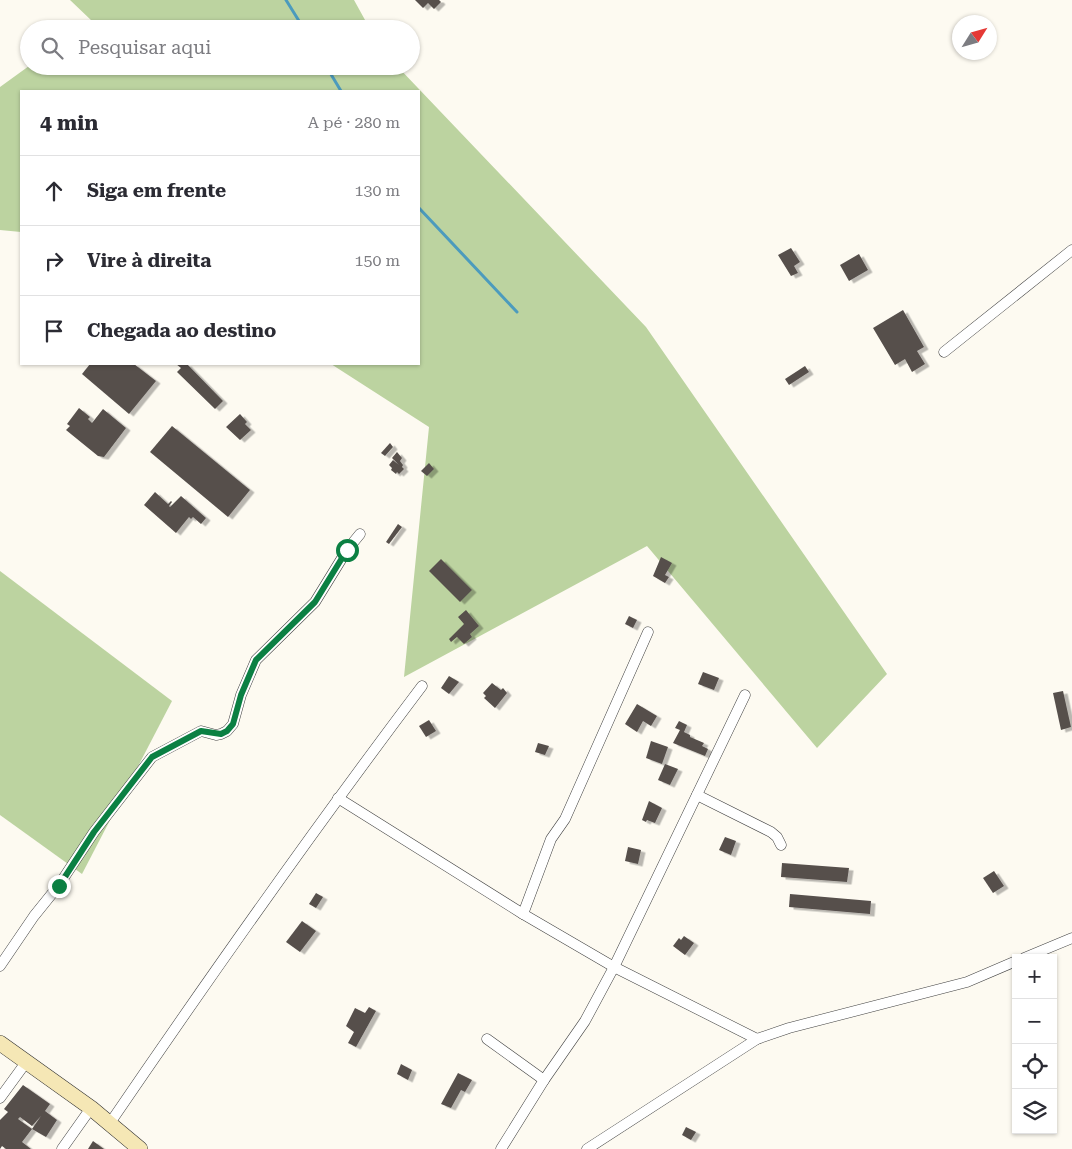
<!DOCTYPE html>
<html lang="pt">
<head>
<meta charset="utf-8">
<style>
  body { margin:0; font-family:"Roboto Serif",serif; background:#f7f7f7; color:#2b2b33 }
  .controls { position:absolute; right:15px; bottom:15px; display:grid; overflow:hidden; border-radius:0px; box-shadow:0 1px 4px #0004 }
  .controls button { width:45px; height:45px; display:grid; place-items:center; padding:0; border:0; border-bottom:1px solid #e1e1e2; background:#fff; color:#2b2b33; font:25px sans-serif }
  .compass { position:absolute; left:952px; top:15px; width:45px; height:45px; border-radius:50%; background:#fff; box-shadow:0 1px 4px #0004; rotate:53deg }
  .stop { position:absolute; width:15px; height:15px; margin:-11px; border:4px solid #0b8043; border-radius:50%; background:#fff }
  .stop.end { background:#0b8043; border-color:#fff; box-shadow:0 1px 5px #0008 }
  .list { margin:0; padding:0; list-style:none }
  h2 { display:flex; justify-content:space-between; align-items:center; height:65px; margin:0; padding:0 20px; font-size:21px }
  h2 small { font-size:16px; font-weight:400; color:#7c7c81 }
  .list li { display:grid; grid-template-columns:32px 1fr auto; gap:15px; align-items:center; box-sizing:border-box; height:70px; padding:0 20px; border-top:1px solid #e1e1e2 }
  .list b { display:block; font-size:19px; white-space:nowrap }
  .list em { font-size:16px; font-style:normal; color:#7c7c81 }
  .icon { flex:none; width:28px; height:28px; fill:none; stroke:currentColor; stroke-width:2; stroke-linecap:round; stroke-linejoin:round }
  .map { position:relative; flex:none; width:1072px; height:1149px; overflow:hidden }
  .search { position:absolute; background:#fff; box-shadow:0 1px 4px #0004; left:20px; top:20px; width:400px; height:55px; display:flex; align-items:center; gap:12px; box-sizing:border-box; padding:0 18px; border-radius:28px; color:#7c7c81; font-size:19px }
  .panel { position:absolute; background:#fff; box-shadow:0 1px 4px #0004; left:20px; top:90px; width:400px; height:275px; border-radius:0px }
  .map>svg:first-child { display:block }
  .forest { fill:#bcd3a0 }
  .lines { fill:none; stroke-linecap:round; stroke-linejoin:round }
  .stream { stroke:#4c9bbd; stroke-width:3 }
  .building { fill:#564f4c; filter:url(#shadow) }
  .street-casing { stroke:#414141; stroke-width:11 }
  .secondary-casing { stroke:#303030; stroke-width:16 }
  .street { stroke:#fff; stroke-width:10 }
  .secondary { stroke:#f5e7b5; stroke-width:15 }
  .route { stroke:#0b8043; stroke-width:6 }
</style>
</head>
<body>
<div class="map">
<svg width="1072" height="1149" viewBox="0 0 1072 1149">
  <defs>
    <filter id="shadow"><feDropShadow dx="4.5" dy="2.5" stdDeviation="0" flood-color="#0004"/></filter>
  </defs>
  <rect width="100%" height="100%" fill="#fdfaf1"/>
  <g class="forest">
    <path d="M 70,0 L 354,0 L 370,29 L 82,29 L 92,21 Z"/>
    <path d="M 29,66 L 397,66 L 646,327 L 887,674 L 817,748 L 647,546 L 404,677 L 429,427 L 331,364 L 419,364 L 419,91 L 21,91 L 21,232 L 0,230 L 0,87 Z"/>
    <path d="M 0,571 L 172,701 L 82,874 L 0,815 Z"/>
  </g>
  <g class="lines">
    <g class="stream">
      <path d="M 286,0 L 304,29"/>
      <path d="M 326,66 L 341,91"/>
      <path d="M 419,208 L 517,312"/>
    </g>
  </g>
  <g class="building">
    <path d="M 415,0 L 439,0 L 441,2 L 434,9 L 428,3 L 423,8 Z"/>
    <path d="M 791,248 L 800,262 L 794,266 L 798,273 L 791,276 L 778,255 Z"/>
    <path d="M 859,254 L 868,270 L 849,281 L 840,265 Z"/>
    <path d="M 903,310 L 924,347 L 917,351 L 925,364 L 912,372 L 905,359 L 895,365 L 873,328 Z"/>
    <path d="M 90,364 L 134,364 L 156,381 L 129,414 L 82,374 Z"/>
    <path d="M 176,364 L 187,364 L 223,401 L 215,409 L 214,408 L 177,372 L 181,368 Z"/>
    <path d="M 805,366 L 809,372 L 789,385 L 785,379 Z"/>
    <path d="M 79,408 L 90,417 L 88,419 L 92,423 L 103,409 L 126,428 L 104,457 L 98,456 L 66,430 L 70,426 L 67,424 Z"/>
    <path d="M 240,414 L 247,422 L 245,424 L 251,430 L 240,440 L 226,427 Z"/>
    <path d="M 172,426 L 250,490 L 228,517 L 150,452 Z"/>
    <path d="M 390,443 L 393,447 L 385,456 L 381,453 Z"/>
    <path d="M 397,452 L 402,458 L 400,461 L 403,465 L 402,467 L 404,469 L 399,474 L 397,472 L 396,474 L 391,470 L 392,468 L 389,465 L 393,460 L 399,465 L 392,458 Z"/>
    <path d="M 429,463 L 434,469 L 427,476 L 421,471 Z"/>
    <path d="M 155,492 L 168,504 L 171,501 L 172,502 L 169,506 L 170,507 L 181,496 L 206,518 L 201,524 L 193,517 L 191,519 L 189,517 L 176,533 L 144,505 Z"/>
    <path d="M 398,524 L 402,527 L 389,544 L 386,542 Z"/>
    <path d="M 661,557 L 672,563 L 665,575 L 669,577 L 665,583 L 653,576 Z"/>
    <path d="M 441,559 L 472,590 L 460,602 L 429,571 Z"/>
    <path d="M 466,610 L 479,626 L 470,634 L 472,637 L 464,644 L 457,637 L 451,642 L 449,639 L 464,624 L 458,617 Z"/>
    <path d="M 629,616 L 637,620 L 633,628 L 625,624 Z"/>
    <path d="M 703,672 L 719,678 L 714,690 L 698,684 Z"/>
    <path d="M 449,676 L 459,682 L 449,694 L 441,688 Z"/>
    <path d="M 492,683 L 501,690 L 503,688 L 507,693 L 495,708 L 484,698 L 486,696 L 483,693 Z"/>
    <path d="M 1063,691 L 1071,727 L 1061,730 L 1053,693 Z"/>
    <path d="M 637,704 L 657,716 L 651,726 L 643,721 L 637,732 L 625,724 Z"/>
    <path d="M 429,720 L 436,731 L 426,737 L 419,726 Z"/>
    <path d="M 679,721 L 687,725 L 684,732 L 690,735 L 690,737 L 704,743 L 702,746 L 708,749 L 705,756 L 673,743 L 680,730 L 675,728 Z"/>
    <path d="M 651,741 L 668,747 L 662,764 L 646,758 Z"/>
    <path d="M 538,743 L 549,746 L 545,755 L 535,752 Z"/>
    <path d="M 665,764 L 678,769 L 670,785 L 658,780 Z"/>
    <path d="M 649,801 L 662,808 L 655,823 L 647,820 L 646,822 L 642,820 Z"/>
    <path d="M 725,837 L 736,841 L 731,855 L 719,850 Z"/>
    <path d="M 628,847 L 641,850 L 638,864 L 625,861 Z"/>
    <path d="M 782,863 L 849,868 L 847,882 L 781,877 Z"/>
    <path d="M 994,871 L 1004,886 L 993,893 L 983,878 Z"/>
    <path d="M 316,893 L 323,897 L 316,908 L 309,904 Z"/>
    <path d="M 790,894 L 871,901 L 870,914 L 789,907 Z"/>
    <path d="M 302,921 L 316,931 L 300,952 L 286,942 Z"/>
    <path d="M 684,936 L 694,943 L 685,955 L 673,946 L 679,938 L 681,940 Z"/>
    <path d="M 369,1007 L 376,1011 L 356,1047 L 348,1043 L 354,1032 L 346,1026 L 355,1008 L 365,1013 Z"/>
    <path d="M 401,1064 L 412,1070 L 408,1080 L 397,1074 Z"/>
    <path d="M 458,1073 L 472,1080 L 465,1092 L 461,1090 L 451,1108 L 441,1104 Z"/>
    <path d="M 23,1085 L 50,1104 L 45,1111 L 57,1120 L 46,1137 L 32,1129 L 41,1116 L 32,1126 L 20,1117 L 18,1119 L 32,1129 L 22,1142 L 31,1149 L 6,1149 L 2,1146 L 0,1149 L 0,1120 L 8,1112 L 4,1109 Z"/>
    <path d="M 686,1127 L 696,1132 L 691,1140 L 682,1135 Z"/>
    <path d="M 93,1141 L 104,1149 L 88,1149 Z"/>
  </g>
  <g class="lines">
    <defs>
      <g id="street">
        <path d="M 944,352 L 1072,250"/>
        <path d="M 697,795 L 771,832 L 777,837 L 781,845"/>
        <path d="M 338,798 L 523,914 L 614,967 L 757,1039"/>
        <path d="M 523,914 L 551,839 L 565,819 L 648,632"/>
        <path d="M 1024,958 L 1072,938"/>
        <path d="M 0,966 L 34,916 L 59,885 L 94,832 L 152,757 L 201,731 L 216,735 L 221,734 L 227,731 L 233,724 L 241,695 L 256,660 L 315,602 L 347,550 L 360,534"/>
        <path d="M 487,1039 L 544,1080"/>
        <path d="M 0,1098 L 27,1061"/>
        <path d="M 110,1123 C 211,975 314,829 422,686"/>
        <path d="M 62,1149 L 91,1108"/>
        <path d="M 501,1149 L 544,1080 L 585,1021 L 614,967 L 745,695"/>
        <path d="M 587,1149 L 757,1039 L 789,1028 L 967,982 L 1016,961"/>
      </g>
      <path id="secondary" d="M 0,1043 L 91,1108 L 140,1149"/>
    </defs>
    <use href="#street" class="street-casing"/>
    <use href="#secondary" class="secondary-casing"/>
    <use href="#street" class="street"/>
    <use href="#secondary" class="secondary"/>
  </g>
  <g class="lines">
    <path class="route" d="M 59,886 L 94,832 L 152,757 L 201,731 L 221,734 L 227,731 L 233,724 L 241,695 L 256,660 L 315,602 L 347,550"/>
  </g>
</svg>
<div class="controls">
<button>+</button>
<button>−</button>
<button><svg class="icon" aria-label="locate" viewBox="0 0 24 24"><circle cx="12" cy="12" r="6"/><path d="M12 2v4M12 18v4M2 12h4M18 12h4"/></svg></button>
<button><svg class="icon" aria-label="layers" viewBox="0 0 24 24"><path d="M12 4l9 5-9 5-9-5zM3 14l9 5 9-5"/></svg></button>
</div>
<svg class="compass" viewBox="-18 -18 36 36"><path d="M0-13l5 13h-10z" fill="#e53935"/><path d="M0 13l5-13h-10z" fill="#7c7c81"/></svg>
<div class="stop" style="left:347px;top:550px"></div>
<div class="stop end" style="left:59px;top:886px"></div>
<div class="search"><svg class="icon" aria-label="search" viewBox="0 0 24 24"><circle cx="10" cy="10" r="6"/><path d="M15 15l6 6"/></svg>Pesquisar aqui</div>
<section class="panel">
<h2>4 min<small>A pé · 280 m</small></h2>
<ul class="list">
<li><svg class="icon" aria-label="ahead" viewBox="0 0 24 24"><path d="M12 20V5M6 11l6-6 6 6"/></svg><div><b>Siga em frente</b></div><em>130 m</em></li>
<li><svg class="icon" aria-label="right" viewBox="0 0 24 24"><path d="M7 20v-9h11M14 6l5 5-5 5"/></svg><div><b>Vire à direita</b></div><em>150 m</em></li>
<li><svg class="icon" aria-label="arrive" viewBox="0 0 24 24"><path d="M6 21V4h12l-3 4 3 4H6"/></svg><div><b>Chegada ao destino</b></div></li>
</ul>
</section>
</div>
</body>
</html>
